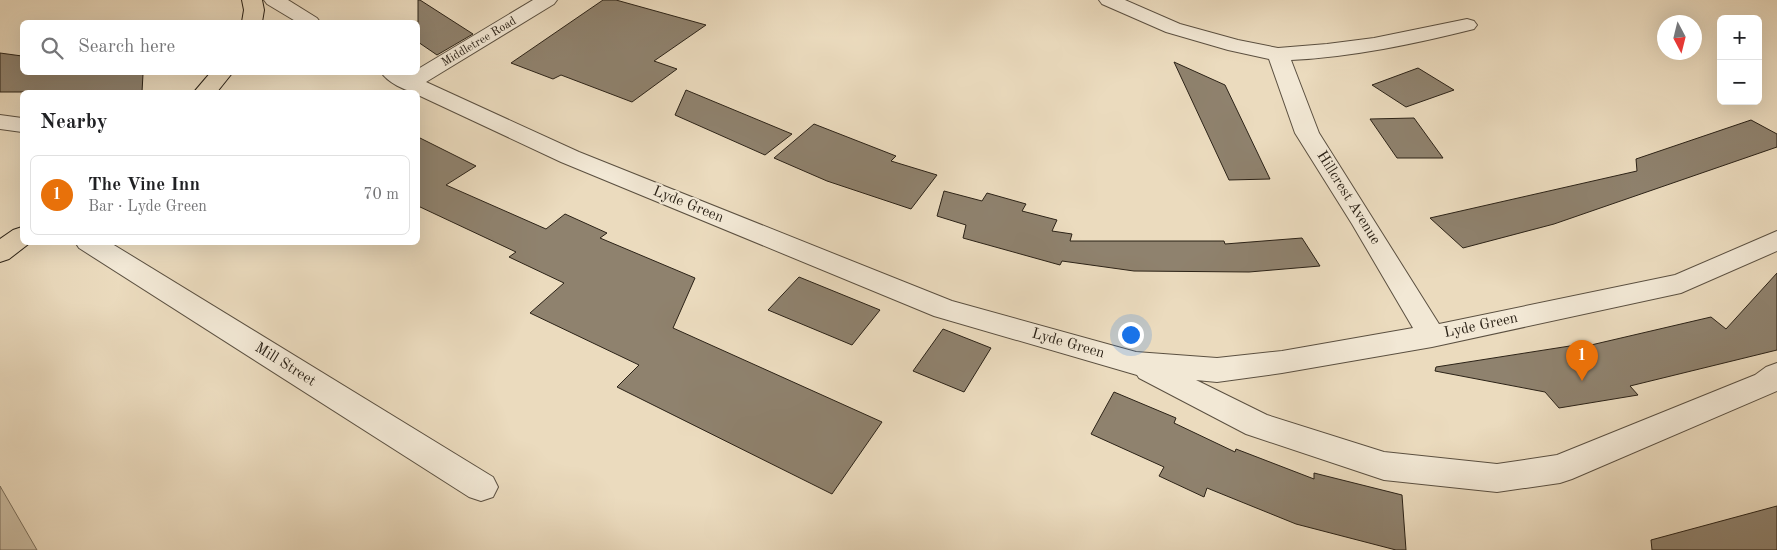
<!DOCTYPE html>
<html lang="en">
<head>
<meta charset="utf-8">
<style>
  body { margin:0; font-family:"Old Standard TT",serif; background:#f6f6f6; color:#202124 }
  .controls { position:absolute; right:15px; top:15px; display:grid; overflow:hidden; border-radius:8px; box-shadow:0 5px 20px #0002 }
  .controls button { width:45px; height:45px; display:grid; place-items:center; padding:0; border:0; border-bottom:1px solid #e0e0e0; background:#fff; color:#202124; font:25px sans-serif }
  .compass { position:absolute; left:1657px; top:15px; width:45px; height:45px; border-radius:50%; background:#fff; box-shadow:0 5px 20px #0002; rotate:173deg }
  .you { position:absolute; left:1130px; top:334px; width:18px; height:18px; margin:-12px; border:4px solid #fff; border-radius:50%; background:#1a73e8; box-shadow:0 0 0 8px #1a73e833 }
  .badge { display:grid; place-items:center; width:32px; height:32px; border-radius:50%; background:#1a73e8; color:#fff; font-size:16px; font-weight:700 }
  .pin { position:absolute; translate:-50% -41px; filter:drop-shadow(0 1px 2px #0008) }
  .pin::after { content:''; position:absolute; top:26px; width:18px; height:15px; background:inherit; clip-path:polygon(0 0,100% 0,50% 100%) }
  .list { margin:0; padding:0; list-style:none }
  h2 { display:flex; justify-content:space-between; align-items:center; height:65px; margin:0; padding:0 20px; font-size:21px }
  h2 small { font-size:16px; font-weight:400; color:#757577 }
  .list li { display:grid; grid-template-columns:32px 1fr auto; gap:15px; align-items:center; box-sizing:border-box; height:80px; margin:0 10px 10px; padding:0 10px; border:1px solid #e0e0e0; border-radius:8px }
  .list b { display:block; font-size:19px; white-space:nowrap }
  .list p { margin:0; font-size:16px; white-space:nowrap; color:#757577 }
  .list em { font-size:16px; font-style:normal; color:#757577 }
  .icon { flex:none; width:28px; height:28px; fill:none; stroke:currentColor; stroke-width:2; stroke-linecap:round; stroke-linejoin:round }
  .map { position:relative; flex:none; width:1777px; height:550px; overflow:hidden }
  .search { position:absolute; background:#fff; box-shadow:0 5px 20px #0002; left:20px; top:20px; width:400px; height:55px; display:flex; align-items:center; gap:12px; box-sizing:border-box; padding:0 18px; border-radius:8px; color:#757577; font-size:19px }
  .panel { position:absolute; background:#fff; box-shadow:0 5px 20px #0002; left:20px; top:90px; width:400px; height:155px; border-radius:8px }
  .map>svg:first-child { display:block }
  .green { fill:#cabca2; stroke:#7a6f5c }
  .building { fill:#8f826e; stroke:#2b2217 }
  .lines { fill:none; stroke-linecap:round; stroke-linejoin:round }
  .minor-casing { stroke:#5b5041; stroke-width:2 }
  .major-casing { stroke:#2b2217; stroke-width:2 }
  .minor { fill:#f2e8d5; fill-rule:evenodd }
  .major { fill:#ebdbbe; fill-rule:evenodd }
  .labels { text-anchor:middle; dominant-baseline:central; stroke-width:4.5; stroke-linejoin:round; paint-order:stroke }
  .far-street-label { font-size:12px; fill:#2b2217; stroke:#f2e8d5 }
  .street-label { font-size:15px; fill:#2b2217; stroke:#f2e8d5 }
</style>
</head>
<body>
<div class="map">
<svg width="1777" height="550" viewBox="0 0 1777 550">
  <rect width="100%" height="100%" fill="#ebdbbe"/>
  <filter id="stains"><feTurbulence type="fractalNoise" baseFrequency=".004" numOctaves="4"/><feColorMatrix values="0 0 0 0 .2 0 0 0 0 .09 0 0 0 0 .02 0 0 0 .5 -.17"/></filter>
  <radialGradient id="worn" r=".72"><stop offset=".6" stop-color="#630" stop-opacity="0"/><stop offset="1" stop-color="#630" stop-opacity=".3"/></radialGradient>
  <path class="green" d="M 0,486 L 37,550 L 0,550 Z"/>
  <g class="building">
    <path d="M 418,0 L 420,0 L 473,34 L 437,55 L 418,42 Z"/>
    <path d="M 603,0 L 616,0 L 706,25 L 654,61 L 677,69 L 632,102 L 561,75 L 553,79 L 511,63 Z"/>
    <path d="M 0,53 L 22,56 L 22,72 L 143,74 L 142,92 L 0,92 Z"/>
    <path d="M 1174,62 L 1225,85 L 1270,179 L 1229,180 Z"/>
    <path d="M 1418,68 L 1454,90 L 1406,107 L 1372,85 Z"/>
    <path d="M 686,90 L 792,134 L 765,155 L 675,115 Z"/>
    <path d="M 1414,118 L 1443,158 L 1397,158 L 1370,119 Z"/>
    <path d="M 1751,120 L 1777,134 L 1777,147 L 1554,224 L 1463,248 L 1430,218 L 1637,171 L 1636,159 Z"/>
    <path d="M 814,124 L 896,156 L 891,161 L 937,175 L 911,209 L 827,181 L 774,158 Z"/>
    <path d="M 418,137 L 476,166 L 446,185 L 546,229 L 565,214 L 607,233 L 600,238 L 695,278 L 673,328 L 882,422 L 832,494 L 617,387 L 639,365 L 530,313 L 564,283 L 509,257 L 516,252 L 418,206 Z"/>
    <path d="M 944,191 L 982,201 L 987,193 L 1026,204 L 1022,211 L 1057,220 L 1052,231 L 1072,234 L 1070,241 L 1224,241 L 1225,244 L 1302,238 L 1320,266 L 1249,272 L 1134,271 L 1062,261 L 1060,265 L 963,238 L 966,225 L 937,216 Z"/>
    <path d="M 1777,273 L 1777,350 L 1630,386 L 1638,395 L 1559,408 L 1545,392 L 1435,371 L 1436,367 L 1589,343 L 1591,345 L 1711,317 L 1726,329 Z"/>
    <path d="M 799,277 L 880,310 L 852,345 L 768,310 Z"/>
    <path d="M 943,329 L 991,348 L 964,392 L 913,371 Z"/>
    <path d="M 1114,392 L 1176,418 L 1174,423 L 1235,452 L 1236,449 L 1314,479 L 1314,473 L 1402,495 L 1406,550 L 1396,550 L 1296,524 L 1207,488 L 1204,497 L 1159,476 L 1164,467 L 1091,434 Z"/>
    <path d="M 1777,506 L 1777,550 L 1652,550 L 1651,540 Z"/>
  </g>
  <g class="lines">
    <defs>
      <g id="minor">
        <path d="M 264,0 L 288,0 L 317,18 L 320,22 L 297,22 L 267,4 Z"/>
        <path d="M 533,0 L 557,0 L 554,4 L 426,82 L 579,152 L 952,301 L 1136,352 L 1217,358 L 1282,351 L 1413,328 L 1352,224 L 1295,133 L 1269,59 L 1228,50 L 1166,32 L 1102,4 L 1099,0 L 1125,0 L 1180,24 L 1238,40 L 1278,48 L 1327,44 L 1374,38 L 1467,19 L 1474,21 L 1477,25 L 1474,29 C 1414,44 1353,57 1291,60 L 1319,133 L 1439,324 L 1675,275 L 1777,231 L 1777,251 L 1681,293 L 1432,347 L 1282,373 L 1217,382 L 1196,380 L 1267,415 L 1384,452 L 1497,464 L 1557,455 L 1755,375 L 1766,367 L 1777,363 L 1777,391 L 1572,479 L 1560,483 L 1497,492 L 1384,480 L 1246,434 L 1139,378 L 1137,375 L 934,316 L 561,162 L 418,95 L 418,92 C 406,92 387,82 381,72 L 418,72 L 418,69 Z"/>
        <path d="M 0,115 L 22,118 L 22,132 L 0,129 Z"/>
        <path d="M 75,242 L 109,242 L 493,477 L 498,487 L 493,497 L 481,501 L 469,497 L 79,248 Z"/>
      </g>
      <g id="major">
        <path d="M 242,0 L 262,0 L 264,10 L 262,22 L 242,22 L 244,10 Z"/>
        <path d="M 211,72 L 233,72 L 217,92 L 194,92 Z"/>
        <path d="M 22,227 L 22,242 L 31,242 L 9,259 L 0,262 L 0,239 L 13,230 Z"/>
      </g>
    </defs>
    <use href="#minor" class="minor-casing"/>
    <use href="#major" class="major-casing"/>
    <use href="#minor" class="minor"/>
    <use href="#major" class="major"/>
  </g>
  <g class="labels">
    <g class="far-street-label">
      <text transform="translate(479 42) rotate(-31)">Middletree Road</text>
    </g>
    <g class="street-label">
      <text transform="translate(1348 198) rotate(58)">Hillcrest Avenue</text>
      <text transform="translate(688 205) rotate(22)">Lyde Green</text>
      <text transform="translate(1481 326) rotate(-12)">Lyde Green</text>
      <text transform="translate(1068 344) rotate(16)">Lyde Green</text>
      <text transform="translate(285 365) rotate(32)">Mill Street</text>
    </g>
  </g>
  <rect width="100%" height="100%" filter="url(#stains)"/>
  <rect width="100%" height="100%" fill="url(#worn)"/>
</svg>
<div class="controls">
<button>+</button>
<button>−</button>
</div>
<svg class="compass" viewBox="-18 -18 36 36"><path d="M0-13l5 13h-10z" fill="#e53935"/><path d="M0 13l5-13h-10z" fill="#757577"/></svg>
<div class="you"></div>
<div class="pin badge" style="left:1582px;top:381px;background:#e8710a">1</div>
<div class="search"><svg class="icon" aria-label="search" viewBox="0 0 24 24"><circle cx="10" cy="10" r="6"/><path d="M15 15l6 6"/></svg>Search here</div>
<section class="panel">
<h2>Nearby<small></small></h2>
<ul class="list">
<li><span class="badge" style="background:#e8710a">1</span><div><b>The Vine Inn</b><p>Bar · Lyde Green</p></div><em>70 m</em></li>
</ul>
</section>
</div>
</body>
</html>
